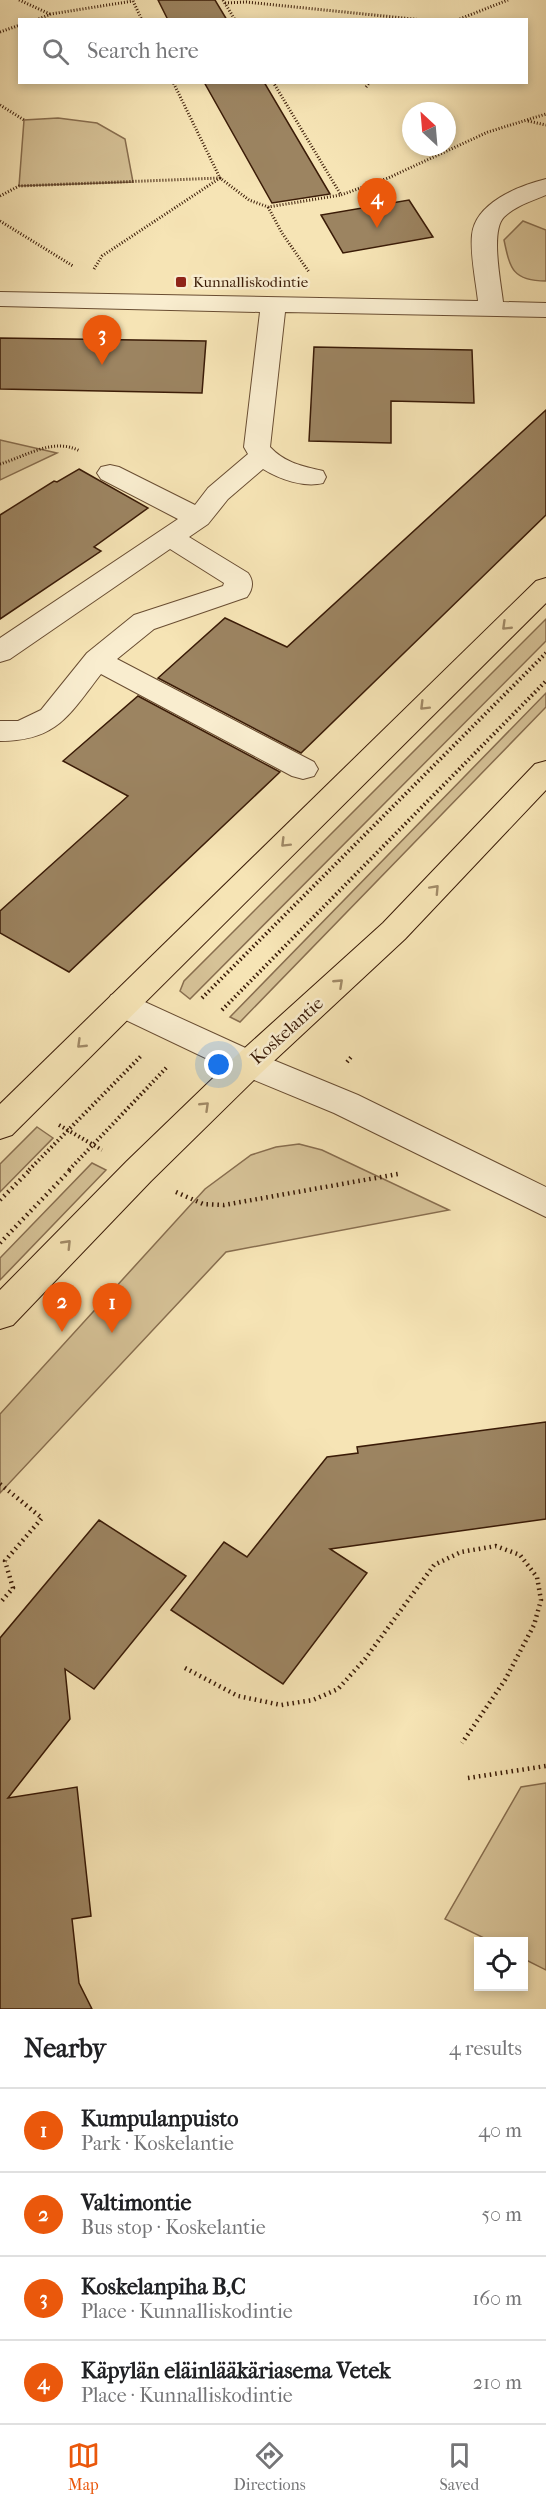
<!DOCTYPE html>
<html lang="en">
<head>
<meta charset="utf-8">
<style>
  body { margin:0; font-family:"IM FELL French Canon",serif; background:#f6f6f6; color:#202124 }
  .controls { position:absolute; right:18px; bottom:18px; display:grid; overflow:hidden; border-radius:0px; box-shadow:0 3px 9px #0003 }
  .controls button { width:54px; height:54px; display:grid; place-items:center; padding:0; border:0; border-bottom:2px solid #e0e0e0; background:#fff; color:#202124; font:30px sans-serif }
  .compass { position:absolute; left:402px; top:102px; width:54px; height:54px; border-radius:50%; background:#fff; box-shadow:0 3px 9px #0003; rotate:334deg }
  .you { position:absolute; left:219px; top:1065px; width:21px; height:21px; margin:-15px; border:4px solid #fff; border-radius:50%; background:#1a73e8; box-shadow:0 0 0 9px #1a73e833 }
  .badge { display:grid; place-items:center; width:39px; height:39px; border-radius:50%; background:#ea580c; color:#fff; font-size:20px; font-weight:700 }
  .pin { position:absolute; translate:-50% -50px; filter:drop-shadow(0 2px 3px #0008) }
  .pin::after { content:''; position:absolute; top:32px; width:21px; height:18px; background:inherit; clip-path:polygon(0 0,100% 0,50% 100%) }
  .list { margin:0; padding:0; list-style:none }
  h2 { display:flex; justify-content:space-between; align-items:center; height:78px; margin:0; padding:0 24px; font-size:26px }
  h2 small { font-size:20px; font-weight:400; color:#757577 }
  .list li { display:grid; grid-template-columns:39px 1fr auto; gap:18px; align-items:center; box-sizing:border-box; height:84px; padding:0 24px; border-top:2px solid #e0e0e0 }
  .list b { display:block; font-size:22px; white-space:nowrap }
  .list p { margin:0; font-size:20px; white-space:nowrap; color:#757577 }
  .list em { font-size:20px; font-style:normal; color:#757577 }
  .icon { flex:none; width:33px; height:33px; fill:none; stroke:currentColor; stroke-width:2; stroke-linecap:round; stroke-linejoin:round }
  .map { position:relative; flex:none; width:546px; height:2009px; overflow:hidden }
  .search { position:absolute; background:#fff; box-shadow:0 3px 9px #0003; left:18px; right:18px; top:18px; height:66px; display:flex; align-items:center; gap:15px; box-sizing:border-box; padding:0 21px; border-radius:0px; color:#757577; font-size:22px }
  .sheet { height:414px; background:#fff }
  nav { display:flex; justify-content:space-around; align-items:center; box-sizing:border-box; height:84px; border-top:2px solid #e0e0e0; background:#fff; font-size:16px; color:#757577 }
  nav a { display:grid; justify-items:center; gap:3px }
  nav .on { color:#ea580c }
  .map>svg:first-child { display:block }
  .green { fill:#d6c297; stroke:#886e4f; stroke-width:1.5 }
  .building { fill:#9c8461; stroke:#3a1b07; stroke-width:1.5 }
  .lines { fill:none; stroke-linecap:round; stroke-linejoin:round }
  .minor-casing { stroke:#694d32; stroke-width:2 }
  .major-casing { stroke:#3a1b07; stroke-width:2 }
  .path-far2 { stroke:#3a1b07; stroke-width:3; stroke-dasharray:1 2; stroke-linecap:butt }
  .path-far1 { stroke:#3a1b07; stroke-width:4; stroke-dasharray:1.5 3; stroke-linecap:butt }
  .path { stroke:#3a1b07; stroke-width:4.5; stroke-dasharray:1.5 4; stroke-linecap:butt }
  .minor { fill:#f9edcf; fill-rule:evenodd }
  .major { fill:#f6e4b5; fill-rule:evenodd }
  .oneway { stroke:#a18a67 }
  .poi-dot { fill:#8f2418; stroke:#f9edcf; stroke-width:2 }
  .labels { text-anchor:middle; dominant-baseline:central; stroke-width:5; stroke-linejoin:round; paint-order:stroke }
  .far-poi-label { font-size:15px; fill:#3a1b07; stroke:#f9edcf; text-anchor:start }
  .street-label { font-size:18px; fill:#3a1b07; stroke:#f9edcf }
</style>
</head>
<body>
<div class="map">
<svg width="546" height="2009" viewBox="0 0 546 2009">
  <rect width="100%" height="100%" fill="#f6e4b5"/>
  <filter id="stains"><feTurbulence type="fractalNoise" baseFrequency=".00333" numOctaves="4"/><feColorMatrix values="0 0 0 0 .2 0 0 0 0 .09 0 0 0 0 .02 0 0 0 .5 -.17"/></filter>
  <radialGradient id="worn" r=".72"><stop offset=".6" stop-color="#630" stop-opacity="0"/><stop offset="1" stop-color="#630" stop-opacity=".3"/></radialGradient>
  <g class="green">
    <path d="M 58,118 L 97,123 L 125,139 L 133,182 L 19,186 L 24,120 Z"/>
    <path d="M 523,221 L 546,230 L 546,281 C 513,281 510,269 504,240 Z"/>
    <path d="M 0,440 L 57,453 L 0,480 Z"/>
    <path d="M 546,619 L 546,641 L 190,999 L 180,991 L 184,981 Z"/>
    <path d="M 546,693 L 546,707 L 240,1022 L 230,1017 Z"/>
    <path d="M 37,1127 L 53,1138 L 0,1192 L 0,1164 Z"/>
    <path d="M 299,1144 L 322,1150 L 449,1210 L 226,1252 L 0,1493 L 0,1414 L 205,1189 L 251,1155 L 276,1147 Z"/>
    <path d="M 92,1163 L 106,1170 L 0,1280 L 0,1258 Z"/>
    <path d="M 546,1783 L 546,1970 L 524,1959 L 524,1942 L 490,1941 L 445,1919 L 521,1787 Z"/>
  </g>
  <g class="building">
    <path d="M 158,0 L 215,0 L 227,20 L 168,20 Z"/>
    <path d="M 204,82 L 264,82 L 330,194 L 272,203 Z"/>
    <path d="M 409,200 L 433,237 L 343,253 L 321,215 Z"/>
    <path d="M 0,338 L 206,341 L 202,393 L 0,389 Z"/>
    <path d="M 314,347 L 472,350 L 474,403 L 391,401 L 391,443 L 309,441 Z"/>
    <path d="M 546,410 L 546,515 L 301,753 L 158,678 L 225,618 L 287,647 Z"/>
    <path d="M 79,469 L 148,508 L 94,547 L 101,551 L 0,619 L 0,515 L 54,481 L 57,482 Z"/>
    <path d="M 138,696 L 280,772 L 69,972 L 0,933 L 0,911 L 128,796 L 63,761 Z"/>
    <path d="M 546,1422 L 546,1519 L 330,1549 L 367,1573 L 283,1684 L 171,1610 L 224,1542 L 247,1557 L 327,1457 L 358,1453 L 357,1447 Z"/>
    <path d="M 99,1520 L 186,1576 L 94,1689 L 65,1669 L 70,1719 L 8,1798 L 77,1787 L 91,1916 L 72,1919 L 79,1983 L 92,2009 L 0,2009 L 0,1638 Z"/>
  </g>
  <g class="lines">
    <defs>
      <g id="minor">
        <path d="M 546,179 L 546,195 C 532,201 515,206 504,217 C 490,231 501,283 503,302 L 546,303 L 546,317 L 285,312 L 270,447 C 285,463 302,466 323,471 L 326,477 L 323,483 C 304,488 279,479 263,469 L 228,499 L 208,524 L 189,537 L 248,573 C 254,581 253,589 247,597 L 154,629 L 117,659 L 314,762 L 318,769 L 314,776 L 303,779 L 292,776 L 101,674 C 69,715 57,741 0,741 L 0,721 L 18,721 L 41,710 L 87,653 L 134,615 L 223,586 L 224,583 L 170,549 L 10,659 L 0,662 L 0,638 L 178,519 L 101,479 L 97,473 L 101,467 L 110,465 L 119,467 L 195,505 L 208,488 L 248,454 L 244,447 L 260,312 L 0,306 L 0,292 L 478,301 C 476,282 470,254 472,235 C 475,203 518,186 546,179 Z"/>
        <path d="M 123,992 L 261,1055 L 358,1095 L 546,1187 L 546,1217 L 334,1113 L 237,1073 L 111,1013 L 107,1004 L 111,995 Z"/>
      </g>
      <g id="major">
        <path d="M 546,578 L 546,603 L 12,1135 L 0,1139 L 0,1104 L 536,581 Z"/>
        <path d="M 546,761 L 546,790 L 405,939 L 261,1073 L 151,1181 L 13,1325 L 0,1329 L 0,1290 L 127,1161 L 237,1055 L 383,923 L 535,764 Z"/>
      </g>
    </defs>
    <use href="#minor" class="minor-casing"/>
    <use href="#major" class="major-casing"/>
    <g class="path-far2">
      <path d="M 19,0 L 50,14"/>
      <path d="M 223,0 L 235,20"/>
      <path d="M 133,1 L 142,20"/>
      <path d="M 225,3 L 246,2 L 423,20"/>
      <path d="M 36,20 L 51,14 L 133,1"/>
      <path d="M 457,20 L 508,0"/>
      <path d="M 0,32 L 20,25"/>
      <path d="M 273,82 L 341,195 L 388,178 L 488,132 L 546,114"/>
      <path d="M 366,87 L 370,82"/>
      <path d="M 0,105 L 24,120"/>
      <path d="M 528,121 L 546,125"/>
      <path d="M 0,196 L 19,186 L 220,178 L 249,200 L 268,207 L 341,195"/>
      <path d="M 268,207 L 282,233 L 309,272"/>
      <path d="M 0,221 L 73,266"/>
      <path d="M 94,269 L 102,256 L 220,178 L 173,82"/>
      <path d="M 0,464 C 27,456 53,437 80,451"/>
    </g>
    <g class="path-far1">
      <path d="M 202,998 L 546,653"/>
      <path d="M 222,1010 L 546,681"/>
      <path d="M 347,1062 L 352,1056"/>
      <path d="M 59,1125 L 102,1150"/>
      <path d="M 29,1170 L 142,1055"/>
      <path d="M 69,1170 L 167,1067"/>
    </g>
    <g class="path">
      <path d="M 176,1192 L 203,1204 L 224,1205 L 398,1174"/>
      <path d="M 0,1200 L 31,1169"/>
      <path d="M 0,1243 L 71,1169"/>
      <path d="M 0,1484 L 42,1518 L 5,1561 L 13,1588 L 0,1603"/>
      <path d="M 185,1668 L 238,1696 L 281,1705 L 313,1700 L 338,1689 L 365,1659 L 434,1565 L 461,1552 L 496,1546 L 520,1555 L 537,1577 L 541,1600 L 534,1625 L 505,1680 L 462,1743"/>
      <path d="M 468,1778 L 546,1766"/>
    </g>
    <use href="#minor" class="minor"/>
    <use href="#major" class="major"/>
  </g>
  <defs><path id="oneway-chevron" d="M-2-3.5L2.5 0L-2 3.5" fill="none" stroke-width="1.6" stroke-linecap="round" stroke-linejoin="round" transform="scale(1.5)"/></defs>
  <g class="oneway">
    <use href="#oneway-chevron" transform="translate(506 626) rotate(136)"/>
    <use href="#oneway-chevron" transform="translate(424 706) rotate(135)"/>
    <use href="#oneway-chevron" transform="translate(285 843) rotate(135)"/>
    <use href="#oneway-chevron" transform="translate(435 889) rotate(-47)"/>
    <use href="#oneway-chevron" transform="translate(339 983) rotate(-43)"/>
    <use href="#oneway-chevron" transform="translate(81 1044) rotate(136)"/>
    <use href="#oneway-chevron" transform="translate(205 1106) rotate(-44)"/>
    <use href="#oneway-chevron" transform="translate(67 1244) rotate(-46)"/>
  </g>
  <rect class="poi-dot" x="175" y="276" width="12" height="12" rx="3"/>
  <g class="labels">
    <g class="far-poi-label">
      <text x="193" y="282">Kunnalliskodintie</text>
    </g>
    <g class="street-label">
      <text transform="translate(287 1031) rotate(-42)">Koskelantie</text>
    </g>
  </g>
  <rect width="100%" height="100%" filter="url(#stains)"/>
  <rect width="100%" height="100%" fill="url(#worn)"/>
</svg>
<div class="controls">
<button><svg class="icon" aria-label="locate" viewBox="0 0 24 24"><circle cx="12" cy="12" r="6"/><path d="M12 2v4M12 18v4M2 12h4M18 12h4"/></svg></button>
</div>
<svg class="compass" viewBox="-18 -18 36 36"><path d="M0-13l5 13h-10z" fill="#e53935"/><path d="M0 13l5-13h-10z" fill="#757577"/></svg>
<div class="you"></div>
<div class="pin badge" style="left:112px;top:1333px">1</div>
<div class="pin badge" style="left:62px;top:1332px">2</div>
<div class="pin badge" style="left:102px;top:365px">3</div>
<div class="pin badge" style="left:377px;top:228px">4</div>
<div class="search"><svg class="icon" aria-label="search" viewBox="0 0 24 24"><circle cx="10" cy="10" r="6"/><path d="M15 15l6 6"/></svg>Search here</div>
</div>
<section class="sheet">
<h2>Nearby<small>4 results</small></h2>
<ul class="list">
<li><span class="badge">1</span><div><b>Kumpulanpuisto</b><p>Park · Koskelantie</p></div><em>40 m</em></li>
<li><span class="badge">2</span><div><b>Valtimontie</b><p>Bus stop · Koskelantie</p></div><em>50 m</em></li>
<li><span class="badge">3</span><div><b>Koskelanpiha B,C</b><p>Place · Kunnalliskodintie</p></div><em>160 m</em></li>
<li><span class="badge">4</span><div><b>Käpylän eläinlääkäriasema Vetek</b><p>Place · Kunnalliskodintie</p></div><em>210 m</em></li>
</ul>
</section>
<nav>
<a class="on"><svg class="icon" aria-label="map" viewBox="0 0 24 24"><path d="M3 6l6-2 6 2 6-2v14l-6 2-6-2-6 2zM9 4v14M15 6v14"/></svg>Map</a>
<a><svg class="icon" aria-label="directions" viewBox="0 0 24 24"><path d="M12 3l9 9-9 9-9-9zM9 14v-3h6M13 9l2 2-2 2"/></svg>Directions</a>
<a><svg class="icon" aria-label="saved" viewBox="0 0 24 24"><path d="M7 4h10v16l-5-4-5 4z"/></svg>Saved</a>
</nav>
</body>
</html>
